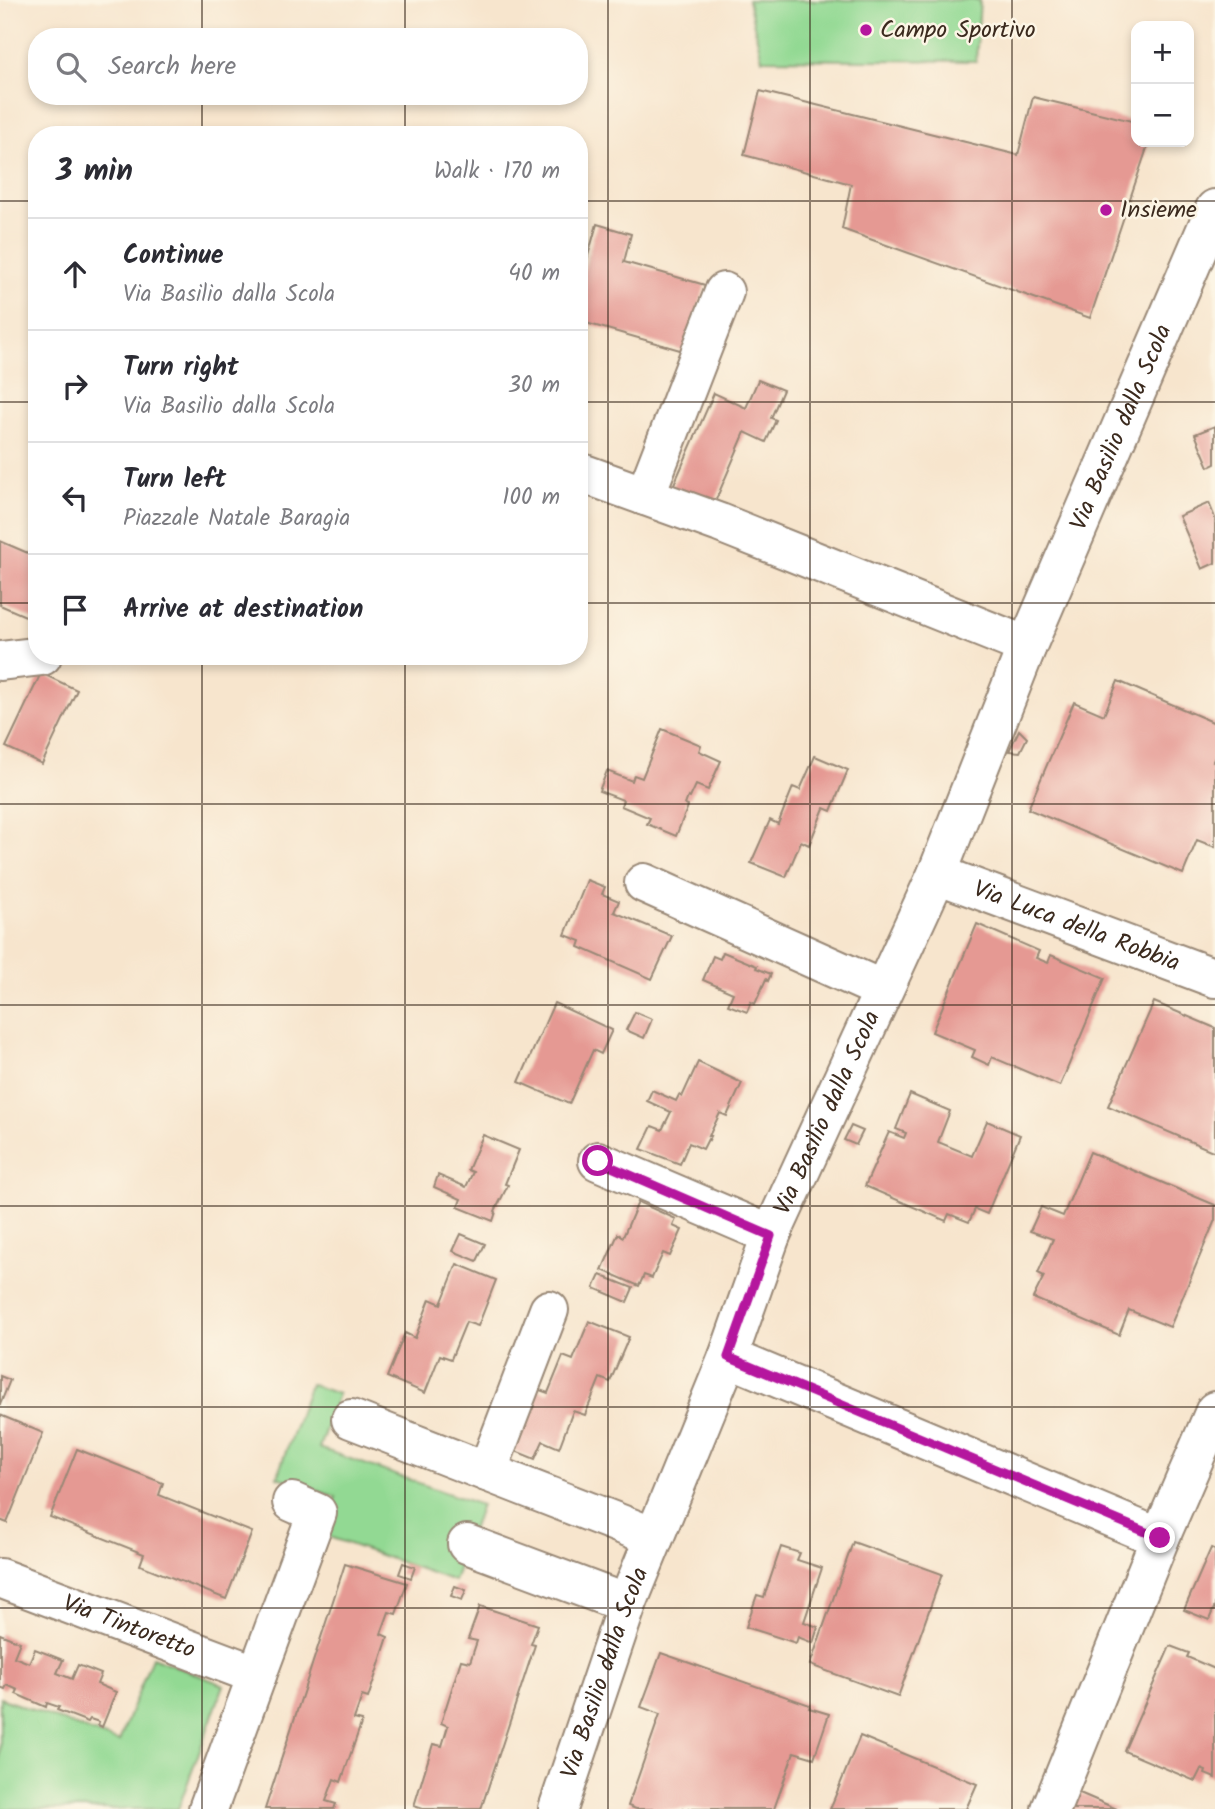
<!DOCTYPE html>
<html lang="en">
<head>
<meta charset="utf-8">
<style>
  body { margin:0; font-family:Kalam,sans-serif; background:#f7f7f7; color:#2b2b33 }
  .controls { position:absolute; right:21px; top:21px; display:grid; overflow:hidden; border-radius:14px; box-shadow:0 4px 10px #0003 }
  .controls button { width:63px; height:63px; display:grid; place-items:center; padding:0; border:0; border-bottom:2px solid #e1e1e2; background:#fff; color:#2b2b33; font:35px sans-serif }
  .stop { position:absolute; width:21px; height:21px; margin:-16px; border:5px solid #b5179e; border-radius:50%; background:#fff }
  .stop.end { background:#b5179e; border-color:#fff; box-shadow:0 2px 7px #0008 }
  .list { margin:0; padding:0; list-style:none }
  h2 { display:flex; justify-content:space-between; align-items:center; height:91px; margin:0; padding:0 28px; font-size:30px }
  h2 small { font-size:23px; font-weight:400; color:#7c7c81 }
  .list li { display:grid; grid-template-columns:46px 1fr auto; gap:21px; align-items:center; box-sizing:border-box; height:112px; padding:0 28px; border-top:2px solid #e1e1e2 }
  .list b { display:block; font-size:26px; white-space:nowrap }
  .list p { margin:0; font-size:23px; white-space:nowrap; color:#7c7c81 }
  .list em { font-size:23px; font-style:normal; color:#7c7c81 }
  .icon { flex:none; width:38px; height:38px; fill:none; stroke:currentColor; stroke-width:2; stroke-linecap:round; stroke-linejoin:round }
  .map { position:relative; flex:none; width:1215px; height:1809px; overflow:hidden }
  .search { position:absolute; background:#fff; box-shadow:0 4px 10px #0003; left:28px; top:28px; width:560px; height:77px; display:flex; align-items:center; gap:18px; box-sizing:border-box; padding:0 24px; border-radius:28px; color:#7c7c81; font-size:26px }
  .panel { position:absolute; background:#fff; box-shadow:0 4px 10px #0003; left:28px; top:126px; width:560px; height:539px; border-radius:28px }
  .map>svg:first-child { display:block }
  .green { fill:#92d993; stroke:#668258; stroke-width:2 }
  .building { fill:#e59993 }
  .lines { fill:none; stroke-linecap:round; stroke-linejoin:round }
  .minor-casing { stroke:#998876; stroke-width:42 }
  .minor { stroke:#fff; stroke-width:38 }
  .route { stroke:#b5179e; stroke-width:9 }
  .grid { fill:none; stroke:#3b2a1e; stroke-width:2; stroke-opacity:0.55 }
  .poi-dot { fill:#b5179e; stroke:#fcf5e5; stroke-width:2.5 }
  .labels { text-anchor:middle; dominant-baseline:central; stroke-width:5; stroke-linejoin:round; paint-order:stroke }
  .poi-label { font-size:24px; fill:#3b2a1e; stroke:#fcf5e5; text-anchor:start }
  .street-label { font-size:24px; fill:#3b2a1e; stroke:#fcf5e5 }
</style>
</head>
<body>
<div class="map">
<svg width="1215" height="1809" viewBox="0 0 1215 1809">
  <rect width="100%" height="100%" fill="#fcf5e5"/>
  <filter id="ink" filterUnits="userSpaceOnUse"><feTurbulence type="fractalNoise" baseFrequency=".0143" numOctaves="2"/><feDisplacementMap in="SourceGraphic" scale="14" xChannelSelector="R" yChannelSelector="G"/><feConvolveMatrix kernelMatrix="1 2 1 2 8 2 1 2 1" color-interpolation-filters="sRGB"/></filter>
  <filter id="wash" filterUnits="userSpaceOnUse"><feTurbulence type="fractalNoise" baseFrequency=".00686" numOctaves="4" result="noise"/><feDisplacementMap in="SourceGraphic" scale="28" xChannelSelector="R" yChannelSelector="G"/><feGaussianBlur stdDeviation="1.57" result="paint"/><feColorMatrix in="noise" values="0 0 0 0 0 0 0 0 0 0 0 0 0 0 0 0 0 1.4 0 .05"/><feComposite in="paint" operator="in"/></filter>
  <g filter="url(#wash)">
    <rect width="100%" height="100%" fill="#f7e5cd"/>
    <g class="green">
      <path d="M 748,0 L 980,0 L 976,61 L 762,59 Z"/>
      <path d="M 310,1384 L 338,1394 L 319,1448 L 481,1505 L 454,1581 L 323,1535 L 336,1497 L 277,1477 Z"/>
      <path d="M 152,1657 L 224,1685 L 178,1809 L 0,1809 L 0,1698 L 119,1742 Z"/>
    </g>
    <g id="blocks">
      <g class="building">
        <path d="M 760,91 L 1018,155 L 1033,97 L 1136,122 L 1136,142 L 1149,142 L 1090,318 L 842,229 L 851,184 L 744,155 Z"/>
        <path d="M 597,224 L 631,234 L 624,262 L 705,285 L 687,352 L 579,321 L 579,287 Z"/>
        <path d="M 758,380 L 783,390 L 771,418 L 776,420 L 766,442 L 745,432 L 712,509 L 671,491 L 714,393 L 746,408 Z"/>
        <path d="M 1215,426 L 1215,464 L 1209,467 L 1195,434 Z"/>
        <path d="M 1209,503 L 1215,518 L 1215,563 L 1202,569 L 1179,516 Z"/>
        <path d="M 0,541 L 37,557 L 37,621 L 0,605 Z"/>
        <path d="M 41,673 L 77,690 L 42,764 L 6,747 Z"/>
        <path d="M 1118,681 L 1215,723 L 1215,757 L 1213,761 L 1215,762 L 1215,847 L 1197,840 L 1183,874 L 1028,809 L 1074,702 L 1104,715 Z"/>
        <path d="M 662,729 L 701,745 L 699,751 L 721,761 L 708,790 L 696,785 L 690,798 L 688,797 L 685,805 L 688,806 L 676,836 L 647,824 L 650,818 L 621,806 L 623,800 L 599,791 L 607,771 L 632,781 L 634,775 L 642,778 Z"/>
        <path d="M 1019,730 L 1027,738 L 1020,752 L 1009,751 Z"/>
        <path d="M 815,756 L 848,770 L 831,811 L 824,808 L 809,845 L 801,841 L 786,877 L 751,863 L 770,820 L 778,824 L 793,787 L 800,790 Z"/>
        <path d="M 587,880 L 605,887 L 602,894 L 619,901 L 614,912 L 672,936 L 652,979 L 579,947 L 581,941 L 565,935 Z"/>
        <path d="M 977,924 L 1039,951 L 1036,958 L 1048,963 L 1051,955 L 1105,978 L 1060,1086 L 992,1057 L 989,1065 L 972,1057 L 975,1050 L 932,1032 Z"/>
        <path d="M 723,952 L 757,966 L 756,968 L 771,974 L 768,981 L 766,979 L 755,1004 L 751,1002 L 747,1012 L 728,1005 L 733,993 L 703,980 L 713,956 L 720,959 Z"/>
        <path d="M 1154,1002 L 1215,1028 L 1215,1152 L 1108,1106 Z"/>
        <path d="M 554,1003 L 612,1030 L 601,1054 L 593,1050 L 569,1104 L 519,1082 Z"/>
        <path d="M 635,1012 L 652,1019 L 644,1038 L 626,1030 Z"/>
        <path d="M 698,1062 L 742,1083 L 727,1116 L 720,1113 L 709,1136 L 711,1136 L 709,1140 L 708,1139 L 703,1149 L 689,1143 L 680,1164 L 641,1149 L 652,1126 L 662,1130 L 671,1112 L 647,1101 L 652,1090 L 676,1101 L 679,1095 L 682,1097 Z"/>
        <path d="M 910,1094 L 950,1111 L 938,1142 L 972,1156 L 987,1121 L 1020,1135 L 987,1214 L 975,1209 L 969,1222 L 949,1214 L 946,1221 L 865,1186 L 889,1132 L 904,1138 L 906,1133 L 896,1129 Z"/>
        <path d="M 851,1126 L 863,1131 L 856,1145 L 844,1140 Z"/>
        <path d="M 483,1135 L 519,1150 L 505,1184 L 508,1185 L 495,1211 L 496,1212 L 493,1221 L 458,1207 L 461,1199 L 434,1187 L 438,1175 L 466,1187 L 473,1172 L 468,1170 Z"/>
        <path d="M 1090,1152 L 1215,1205 L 1215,1220 L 1170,1327 L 1129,1310 L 1119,1335 L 1033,1298 L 1044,1276 L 1038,1273 L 1053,1239 L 1030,1231 L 1041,1207 L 1063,1216 Z"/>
        <path d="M 638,1202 L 676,1219 L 673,1226 L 682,1230 L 670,1256 L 663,1253 L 652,1278 L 644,1275 L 639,1286 L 602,1270 L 618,1234 L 623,1237 Z"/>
        <path d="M 461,1234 L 485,1244 L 477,1261 L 453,1251 Z"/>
        <path d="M 457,1264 L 496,1280 L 478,1326 L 466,1322 L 451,1359 L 440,1355 L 425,1393 L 387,1377 L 405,1333 L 415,1338 L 430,1299 L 441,1304 Z"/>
        <path d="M 600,1275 L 633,1288 L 627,1302 L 594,1288 Z"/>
        <path d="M 589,1321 L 629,1337 L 610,1382 L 600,1378 L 585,1415 L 573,1411 L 559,1448 L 543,1441 L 535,1459 L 508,1448 L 537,1389 L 548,1393 L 563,1356 L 573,1360 Z"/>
        <path d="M 0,1376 L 10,1380 L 0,1405 Z"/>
        <path d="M 0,1415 L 43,1433 L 7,1523 L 0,1520 Z"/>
        <path d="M 77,1449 L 163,1483 L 159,1495 L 252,1532 L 226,1599 L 140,1565 L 144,1554 L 50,1517 Z"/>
        <path d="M 853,1542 L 942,1574 L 898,1697 L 810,1665 Z"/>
        <path d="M 781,1547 L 800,1553 L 797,1560 L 822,1568 L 804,1622 L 818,1627 L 813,1643 L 798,1637 L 796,1643 L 746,1627 L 757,1595 L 764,1597 Z"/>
        <path d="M 1211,1548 L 1215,1550 L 1215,1609 L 1214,1608 L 1209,1620 L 1184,1610 Z"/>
        <path d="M 403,1563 L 415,1567 L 411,1578 L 399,1574 Z"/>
        <path d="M 345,1564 L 407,1583 L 396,1614 L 389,1612 L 381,1634 L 388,1637 L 368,1698 L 362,1696 L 354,1719 L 362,1721 L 341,1782 L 334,1779 L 326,1801 L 336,1804 L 334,1809 L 265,1809 Z"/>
        <path d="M 455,1586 L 466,1590 L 462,1600 L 451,1596 Z"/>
        <path d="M 480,1606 L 538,1625 L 531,1644 L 535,1645 L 481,1809 L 423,1809 L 414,1806 L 433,1744 L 442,1746 L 448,1726 L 441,1723 L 461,1660 L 470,1662 L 477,1641 L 468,1639 Z"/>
        <path d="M 0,1634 L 20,1642 L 14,1657 L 29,1663 L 35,1649 L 63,1660 L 57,1673 L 72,1679 L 78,1665 L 101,1674 L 97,1684 L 116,1692 L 102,1727 L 98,1725 L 99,1722 L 90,1719 L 88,1722 L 57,1710 L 59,1707 L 47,1703 L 46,1707 L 16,1694 L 18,1690 L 7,1685 L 5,1689 L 0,1687 Z"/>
        <path d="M 1170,1646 L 1189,1653 L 1187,1657 L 1215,1669 L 1215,1778 L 1205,1774 L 1206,1771 L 1201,1769 L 1195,1781 L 1124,1751 Z"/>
        <path d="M 661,1653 L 810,1705 L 809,1708 L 829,1714 L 814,1758 L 794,1752 L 774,1809 L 636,1809 L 628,1806 L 660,1714 L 641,1707 Z"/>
        <path d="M 860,1736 L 977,1784 L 966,1809 L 830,1809 Z"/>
        <path d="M 1068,1788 L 1117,1809 L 1059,1809 Z"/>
      </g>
    </g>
  </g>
  <g filter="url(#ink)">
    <use href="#blocks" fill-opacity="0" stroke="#998876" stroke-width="2"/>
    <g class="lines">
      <defs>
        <g id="minor">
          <path d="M 579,472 L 720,523 L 1027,646"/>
          <path d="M 645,496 L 724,292"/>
          <path d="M 0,661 L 42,656"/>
          <path id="s1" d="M 937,874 L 1215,978"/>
          <path d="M 644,883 L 883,990"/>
          <path d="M 598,1161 L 771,1235"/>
          <path d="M 728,1357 L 1160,1538"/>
          <path d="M 351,1419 L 654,1537"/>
          <path d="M 487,1472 L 549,1310"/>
          <path d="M 467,1544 L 627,1604"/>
          <path id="s2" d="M 0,1578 L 257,1675 L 208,1809"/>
          <path d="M 257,1675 L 317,1513 L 292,1502"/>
          <path id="s3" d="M 558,1809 L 627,1604 L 728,1357 L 771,1235 L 937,874 L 1027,646 L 1215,209"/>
          <path d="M 1051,1809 L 1160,1538 L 1215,1411"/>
        </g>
      </defs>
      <use href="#minor" class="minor-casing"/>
      <use href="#minor" class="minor"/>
    </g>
  </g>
  <g class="lines" filter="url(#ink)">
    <path class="route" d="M 598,1161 L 771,1236 L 728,1357 L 1160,1538"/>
  </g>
  <path class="grid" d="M 202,0 L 202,37M 405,0 L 405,37M 608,0 L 608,1809M 810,0 L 810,1809M 1012,0 L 1012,1809M 202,96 L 202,135M 405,96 L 405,135M 0,201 L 37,201M 579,201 L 1215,201M 0,402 L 37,402M 579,402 L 1215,402M 0,603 L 37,603M 579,603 L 1215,603M 202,656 L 202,1809M 405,656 L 405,1809M 0,804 L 1215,804M 0,1005 L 1215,1005M 0,1206 L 1215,1206M 0,1407 L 1215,1407M 0,1608 L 1215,1608"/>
  <g class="poi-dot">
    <circle cx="866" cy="30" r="7"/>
    <circle cx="1106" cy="210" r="7"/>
  </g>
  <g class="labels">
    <g class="poi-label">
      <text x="880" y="30">Campo Sportivo</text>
      <text x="1120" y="210">Insieme</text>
    </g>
    <g class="street-label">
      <text stroke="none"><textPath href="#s3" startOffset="1493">Via Basilio dalla Scola</textPath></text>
      <text stroke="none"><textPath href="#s1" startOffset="149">Via Luca della Robbia</textPath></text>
      <text stroke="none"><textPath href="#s3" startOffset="747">Via Basilio dalla Scola</textPath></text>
      <text stroke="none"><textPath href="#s2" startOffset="138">Via Tintoretto</textPath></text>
      <text stroke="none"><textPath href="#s3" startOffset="144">Via Basilio dalla Scola</textPath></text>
    </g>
  </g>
</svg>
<div class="controls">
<button>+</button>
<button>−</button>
</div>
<div class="stop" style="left:598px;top:1161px"></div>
<div class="stop end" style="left:1160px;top:1538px"></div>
<div class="search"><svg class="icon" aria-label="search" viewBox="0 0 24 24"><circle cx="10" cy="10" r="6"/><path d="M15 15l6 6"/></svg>Search here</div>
<section class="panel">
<h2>3 min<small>Walk · 170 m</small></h2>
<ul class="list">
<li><svg class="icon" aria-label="ahead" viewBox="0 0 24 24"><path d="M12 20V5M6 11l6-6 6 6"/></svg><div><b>Continue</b><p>Via Basilio dalla Scola</p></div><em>40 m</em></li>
<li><svg class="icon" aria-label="right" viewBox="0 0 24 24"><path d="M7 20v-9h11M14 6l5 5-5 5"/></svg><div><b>Turn right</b><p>Via Basilio dalla Scola</p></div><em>30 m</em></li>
<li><svg class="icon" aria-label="left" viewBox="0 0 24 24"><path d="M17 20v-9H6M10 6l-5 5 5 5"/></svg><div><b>Turn left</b><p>Piazzale Natale Baragia</p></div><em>100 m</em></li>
<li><svg class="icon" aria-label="arrive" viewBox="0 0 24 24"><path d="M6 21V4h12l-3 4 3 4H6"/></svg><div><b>Arrive at destination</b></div></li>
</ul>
</section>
</div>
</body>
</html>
